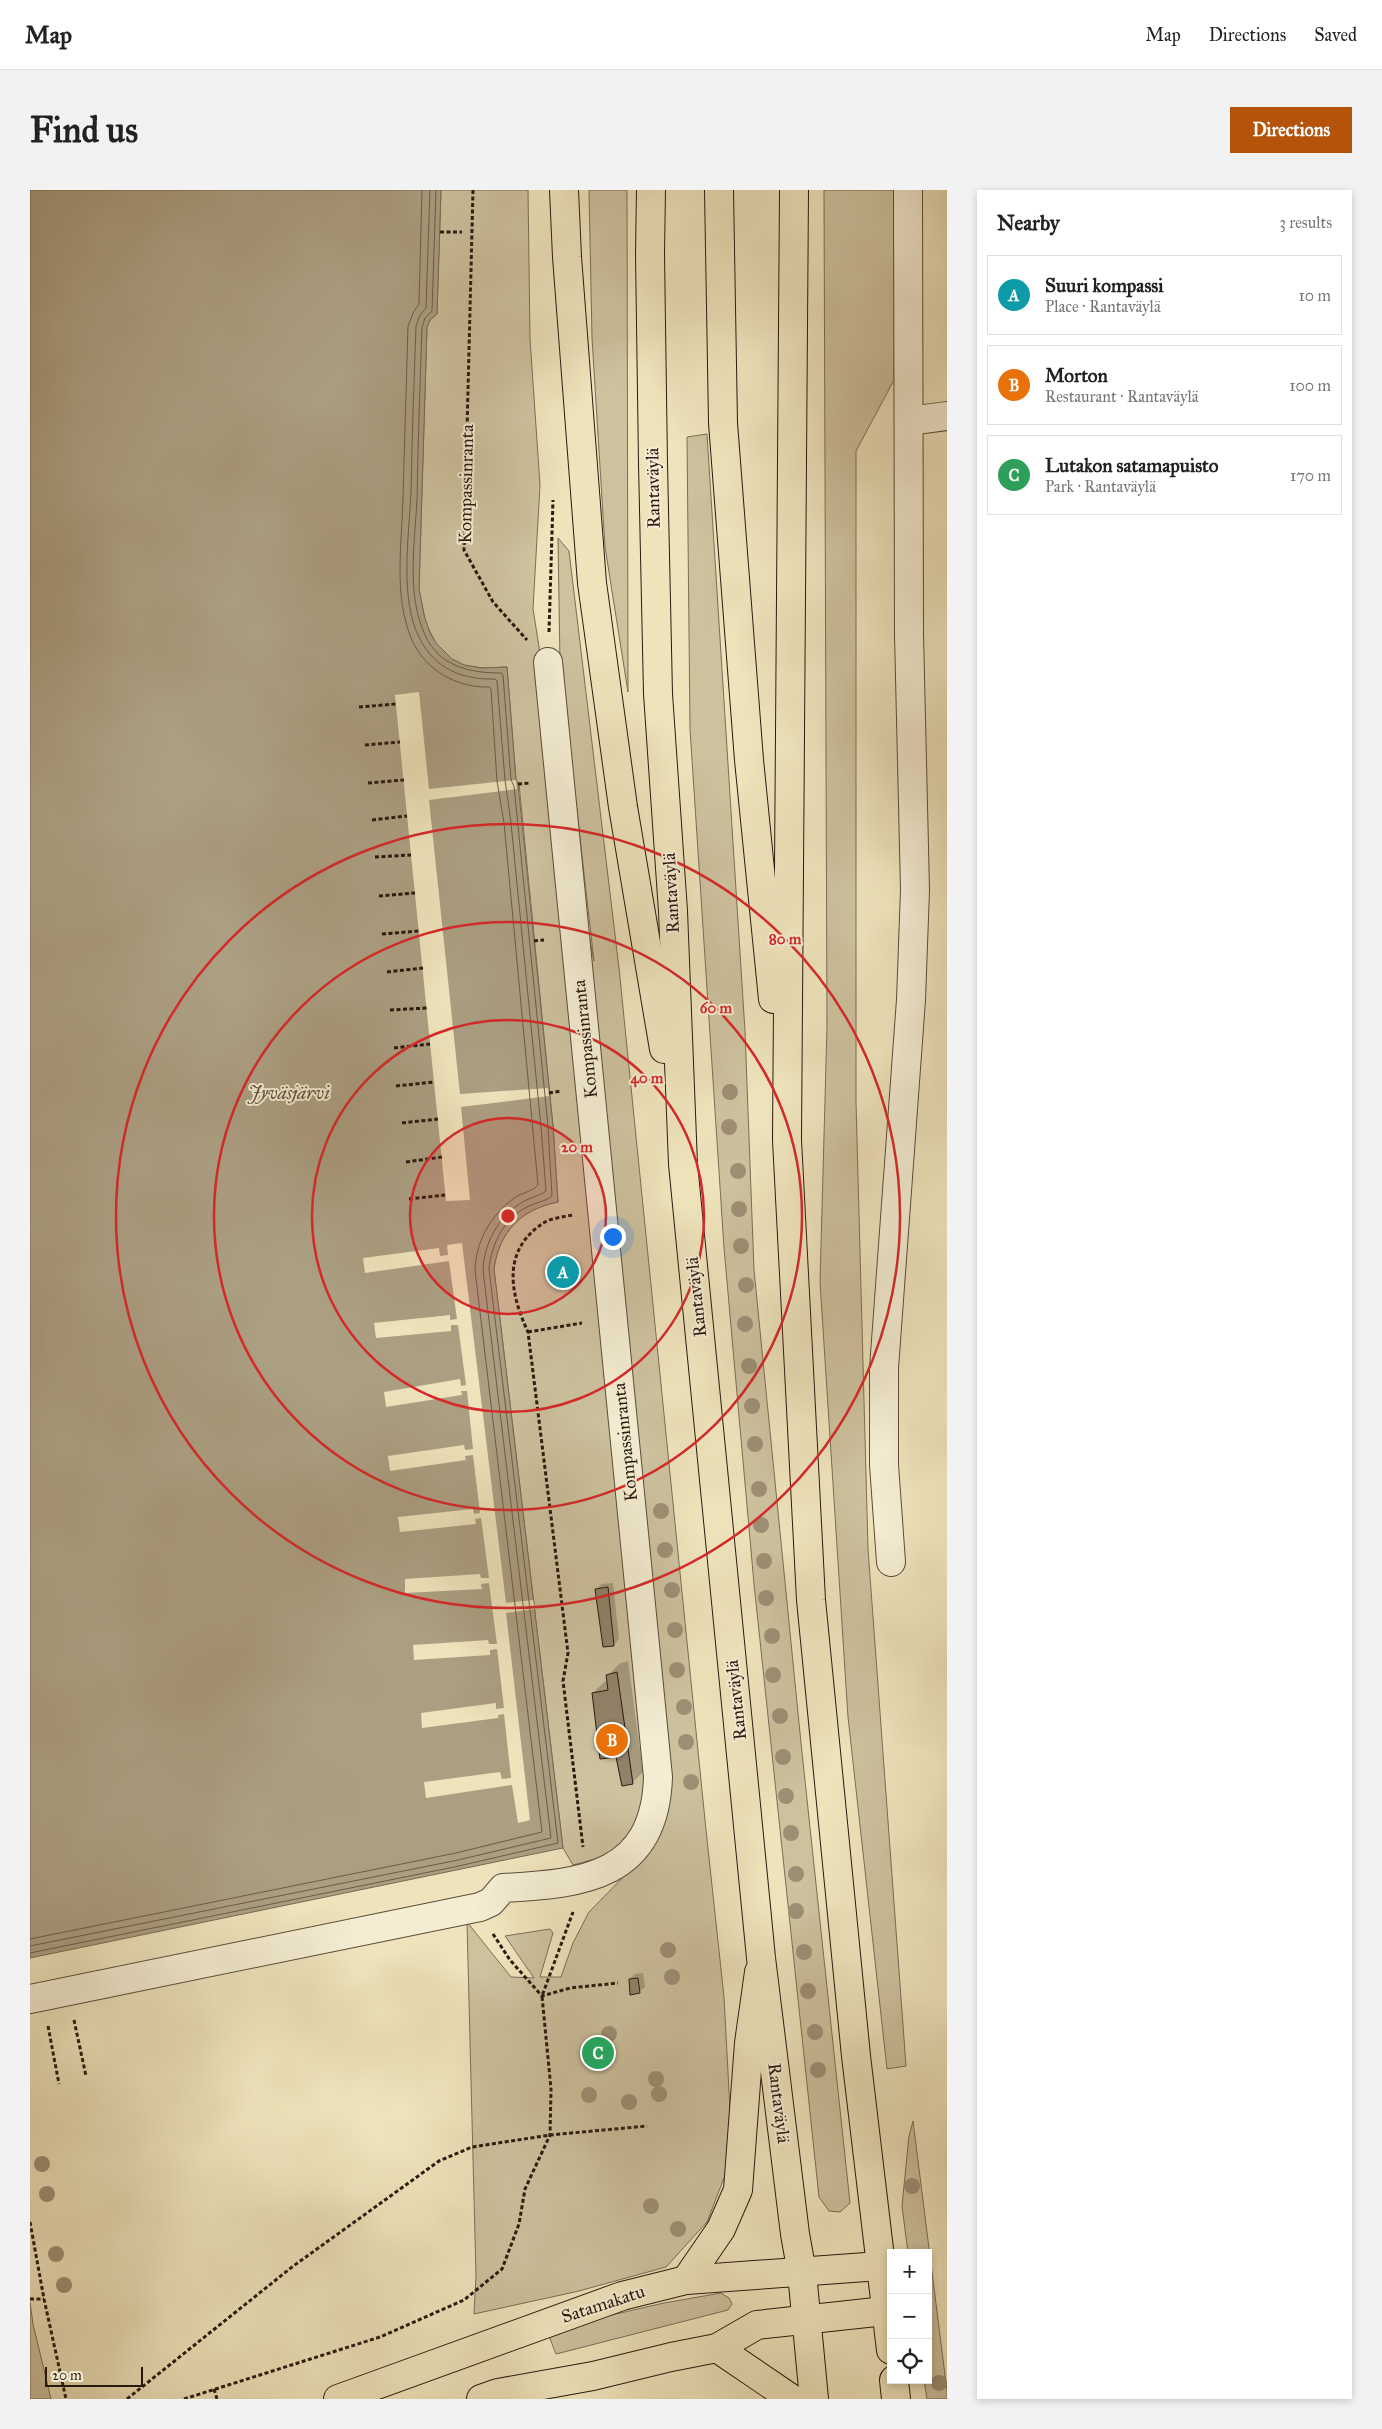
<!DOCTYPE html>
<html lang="en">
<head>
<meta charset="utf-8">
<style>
  body { margin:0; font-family:"IM FELL Great Primer",serif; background:#f2f2f2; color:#222 }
  .controls { position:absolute; right:15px; bottom:15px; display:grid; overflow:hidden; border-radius:0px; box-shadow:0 2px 8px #0003 }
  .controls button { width:45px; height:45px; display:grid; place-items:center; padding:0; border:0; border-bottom:1px solid #e0e0e0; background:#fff; color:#222; font:25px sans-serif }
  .scale { position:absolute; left:15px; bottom:12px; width:98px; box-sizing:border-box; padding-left:5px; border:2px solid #2a190f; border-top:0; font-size:14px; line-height:18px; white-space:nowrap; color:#2a190f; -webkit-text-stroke:4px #f4edd3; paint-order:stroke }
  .you { position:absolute; left:582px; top:1046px; width:18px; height:18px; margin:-12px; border:4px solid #fff; border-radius:50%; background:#1a73e8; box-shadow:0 0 0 8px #1a73e833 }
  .badge { display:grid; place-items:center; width:32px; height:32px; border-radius:50%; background:#b45309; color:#fff; font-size:16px; font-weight:700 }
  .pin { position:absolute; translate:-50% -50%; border:2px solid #fff; box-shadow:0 1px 5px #0006 }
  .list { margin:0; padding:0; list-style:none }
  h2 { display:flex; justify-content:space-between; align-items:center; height:65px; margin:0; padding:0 20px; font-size:21px }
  h2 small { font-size:16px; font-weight:400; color:#767676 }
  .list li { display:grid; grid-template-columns:32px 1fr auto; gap:15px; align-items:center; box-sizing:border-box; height:80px; margin:0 10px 10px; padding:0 10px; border:1px solid #e0e0e0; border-radius:0px }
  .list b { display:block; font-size:19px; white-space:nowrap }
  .list p { margin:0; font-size:16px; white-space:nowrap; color:#767676 }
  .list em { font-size:16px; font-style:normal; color:#767676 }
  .icon { flex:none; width:28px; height:28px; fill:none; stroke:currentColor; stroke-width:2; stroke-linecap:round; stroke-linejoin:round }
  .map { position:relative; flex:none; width:917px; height:2209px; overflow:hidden; border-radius:0px }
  header { display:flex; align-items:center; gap:30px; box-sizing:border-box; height:70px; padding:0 25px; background:#fff; border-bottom:1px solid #e0e0e0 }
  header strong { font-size:24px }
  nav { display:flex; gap:28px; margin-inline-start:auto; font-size:18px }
  .intro { display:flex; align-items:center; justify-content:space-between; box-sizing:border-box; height:120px; padding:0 30px }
  h1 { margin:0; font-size:35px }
  .button { padding:12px 22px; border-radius:0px; background:#b45309; color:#fff; font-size:18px; font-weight:700 }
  main { display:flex; gap:30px; padding:0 30px }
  aside { flex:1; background:#fff; border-radius:0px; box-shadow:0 2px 8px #0003 }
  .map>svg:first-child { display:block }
  .green { fill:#cdc19e; stroke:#7c6d56 }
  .water { fill:#ab9e81; stroke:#776953 }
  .pier { fill:#eee3bb }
  .shadow { fill:#0003 }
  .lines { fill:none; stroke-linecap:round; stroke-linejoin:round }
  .shore { stroke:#6a5c48; stroke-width:1 }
  .building { fill:#908268; stroke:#2a190f }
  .minor-casing { stroke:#5b4c3a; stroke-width:30 }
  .major-casing { stroke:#2a190f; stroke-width:30 }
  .highway-casing { stroke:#2a190f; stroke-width:30 }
  .path { stroke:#2a190f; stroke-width:3; stroke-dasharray:4 2.5; stroke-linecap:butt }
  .minor { stroke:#f4edd3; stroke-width:28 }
  .major { stroke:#eee3bb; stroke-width:28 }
  .highway { stroke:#eee3bb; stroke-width:28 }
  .tree { fill:#9d8f74 }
  .ring { fill:none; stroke:#d62828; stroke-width:2.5 }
  .labels { text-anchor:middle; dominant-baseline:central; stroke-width:4; stroke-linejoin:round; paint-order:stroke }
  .street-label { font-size:18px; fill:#2a190f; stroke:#f4edd3 }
  .water-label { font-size:19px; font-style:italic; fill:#5e4e3d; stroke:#f4edd3 }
  .centre { fill:#d62828; stroke:#f4edd3; stroke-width:2.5 }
  .ring-label { font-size:15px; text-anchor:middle; font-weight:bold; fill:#d62828; stroke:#f4edd3; stroke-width:4; stroke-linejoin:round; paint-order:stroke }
</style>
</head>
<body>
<header>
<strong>Map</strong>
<nav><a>Map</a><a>Directions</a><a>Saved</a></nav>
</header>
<div class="intro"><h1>Find us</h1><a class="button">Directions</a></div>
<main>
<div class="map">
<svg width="917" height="2209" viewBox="0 0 917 2209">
  <rect width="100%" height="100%" fill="#eee3bb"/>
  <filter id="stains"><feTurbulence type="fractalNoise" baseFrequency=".004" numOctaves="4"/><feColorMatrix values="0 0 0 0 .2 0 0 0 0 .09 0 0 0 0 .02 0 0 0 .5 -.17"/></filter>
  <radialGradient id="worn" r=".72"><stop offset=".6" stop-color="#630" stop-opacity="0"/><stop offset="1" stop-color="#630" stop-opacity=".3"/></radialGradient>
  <g class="green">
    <path d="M 411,0 L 498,0 L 500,149 L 510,295 L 503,419 L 536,626 L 564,771 L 530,473 L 528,348 L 539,361 L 589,778 L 676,1640 L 694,1807 L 701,1939 L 699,1975 L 677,2032 L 636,2077 L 549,2101 L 444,2124 L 446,2086 L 437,1732 L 481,1787 L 504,1788 L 475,1746 L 520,1739 L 523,1743 L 510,1787 L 531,1787 L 543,1753 L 559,1722 L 609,1671 L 587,1663 L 543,1675 L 533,1658 L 464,1079 C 469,1042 491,1019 528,1012 L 523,936 L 489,594 L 486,590 L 477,477 L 452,478 L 434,475 L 422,469 L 406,453 L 396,434 L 389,399 L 397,137 L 400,130 L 407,124 Z"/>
    <path d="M 559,0 L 597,0 L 598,502 L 575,357 L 562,148 Z"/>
    <path d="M 794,0 L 867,0 L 864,190 L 826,261 L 826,912 L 838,1359 L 876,1876 L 857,1879 L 818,1527 L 790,1092 L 797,837 Z"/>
    <path d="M 677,244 L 715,841 L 724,1080 L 771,1553 L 820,2013 L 810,2022 L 799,2021 L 789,2007 L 724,1394 L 694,1058 L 660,539 L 657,247 Z"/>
    <path d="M 883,1931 L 917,2201 L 917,2209 L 897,2209 L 894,2190 L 898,2190 L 898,2063 L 878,2063 L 872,2016 L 879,1946 Z"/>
    <path d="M 691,2103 L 699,2108 L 702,2114 L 698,2120 L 526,2164 L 519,2146 L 577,2126 L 634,2113 Z"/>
    <path d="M 0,2112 L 3,2134 L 21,2209 L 0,2209 Z"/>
  </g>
  <path class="water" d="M 0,0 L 411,0 L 407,124 L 400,130 L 397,137 L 389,399 L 394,425 L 400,443 L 406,453 L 422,469 L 434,475 L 452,478 L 477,477 L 486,590 L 488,594 L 523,936 L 528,1012 C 491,1019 469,1042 464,1079 L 533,1658 L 0,1768 Z"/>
  <g class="pier">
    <path d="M 389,502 L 399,599 L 486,590 L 487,599 L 399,610 L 430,904 L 518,898 L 519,906 L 431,917 L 440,1010 L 416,1011 L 381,665 L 365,505 Z"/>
    <path d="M 432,1053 L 476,1413 L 503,1410 L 505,1419 L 476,1423 L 500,1630 L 488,1633 L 482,1595 L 396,1608 L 394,1592 L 470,1582 L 472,1589 L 481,1588 L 474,1524 L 468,1525 L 468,1528 L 392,1538 L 391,1523 L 466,1513 L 466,1519 L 474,1518 L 467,1459 L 460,1460 L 460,1465 L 384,1470 L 383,1455 L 458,1450 L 459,1454 L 467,1454 L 459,1393 L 451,1394 L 452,1399 L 375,1403 L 375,1389 L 450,1384 L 451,1388 L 459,1388 L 451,1328 L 445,1329 L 446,1334 L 370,1342 L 368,1327 L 443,1319 L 444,1324 L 450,1323 L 443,1265 L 435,1266 L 436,1270 L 360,1281 L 358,1266 L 434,1255 L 435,1260 L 443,1259 L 437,1201 L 431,1201 L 432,1205 L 356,1217 L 354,1202 L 430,1189 L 431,1196 L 436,1195 L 428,1135 L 421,1135 L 421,1141 L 346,1148 L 344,1133 L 420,1125 L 420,1130 L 427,1129 L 419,1071 L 335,1083 L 333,1068 L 409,1058 L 410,1066 L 418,1065 L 417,1055 Z"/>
  </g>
  <g class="shadow">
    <path d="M 583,1393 L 589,1449 L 584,1455 L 566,1399 L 572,1394 Z"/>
    <path d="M 598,1471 L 613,1582 L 602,1593 L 587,1565 L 563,1503 L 574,1492 L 578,1491 L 578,1485 L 589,1474 Z"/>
    <path d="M 613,1783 L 615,1797 L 609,1802 L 600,1789 L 605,1784 Z"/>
  </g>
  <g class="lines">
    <g class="shore">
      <path d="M 0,1749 L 426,1663 L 512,1642 L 445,1080 C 446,1051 461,1025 484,1008 C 491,1003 502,1002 508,995 L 474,633 L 467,591 L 461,499 L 459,497 C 427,498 395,480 382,450 C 363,406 372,353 373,307 C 375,250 376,193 378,136 L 383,123 L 389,114 L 392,0"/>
      <path d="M 0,1756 L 428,1670 L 521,1648 L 453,1080 C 454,1054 468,1027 491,1013 C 498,1008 510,1006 516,1001 L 511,937 L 481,633 L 475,590 L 467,491 L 465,489 C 433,490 405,479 390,449 C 369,410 379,346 381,303 C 382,247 384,192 386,136 L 390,125 L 396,118 L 400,0"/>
      <path d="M 0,1763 L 429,1676 L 528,1653 L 459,1079 C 461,1055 474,1028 497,1017 C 504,1013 517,1011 522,1006 L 518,936 L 484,596 L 481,590 L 473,485 L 471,483 C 439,483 409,476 395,445 C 376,404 385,352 387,309 C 388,251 390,194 392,137 L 395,128 L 402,121 L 406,0"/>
    </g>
  </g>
  <g class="building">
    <path d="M 578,1397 L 584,1456 L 573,1457 L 565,1399 Z"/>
    <path d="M 587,1482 L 603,1594 L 592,1596 L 586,1567 L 570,1569 L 562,1503 L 578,1500 L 576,1485 Z"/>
    <path d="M 608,1788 L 610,1803 L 600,1805 L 599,1789 Z"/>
  </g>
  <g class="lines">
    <defs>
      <g id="minor">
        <path d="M 879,231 L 917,226"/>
        <path d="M 861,1372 L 854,1275 L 854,1178 L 881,810 L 885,700 L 879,444 L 878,0"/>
        <path d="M 0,1809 L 450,1717 L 461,1712 L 473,1698 C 554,1694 625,1686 628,1587 L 518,472"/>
      </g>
      <g id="major">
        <path d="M 656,2090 L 691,2039 L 708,2000 L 719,1853 L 729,1782"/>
        <path d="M 687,2158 L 762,2209"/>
        <path d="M 308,2209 L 592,2106 L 656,2090 L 850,2076"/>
        <path d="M 451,2209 L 468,2203 L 563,2186 L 641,2167 L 687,2158 L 727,2135 L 855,2121"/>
      </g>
      <g id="highway">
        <path d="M 534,0 L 537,67 L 562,393 L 593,617 L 634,859"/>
        <path d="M 621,0 L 620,64 L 623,273 L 628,504 L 643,721 L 653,974 L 731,1768 L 765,2044 L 772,2083 L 784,2209"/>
        <path d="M 689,0 L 693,233 L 719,570 L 743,809"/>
        <path d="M 764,0 L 757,950 L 781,1410 L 826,1866 L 861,2160"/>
        <path d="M 864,2190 L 866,2209"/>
      </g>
    </defs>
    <use href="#minor" class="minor-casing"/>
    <use href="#major" class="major-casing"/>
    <use href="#highway" class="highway-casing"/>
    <g class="path">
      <path d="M 443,0 L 434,360 L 463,412 L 497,450"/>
      <path d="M 410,42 L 432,42"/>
      <path d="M 519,442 L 523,310"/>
      <path d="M 329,517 L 366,514"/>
      <path d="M 335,555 L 370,552"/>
      <path d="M 338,593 L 374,590"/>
      <path d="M 488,594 L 500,593"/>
      <path d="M 342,630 L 377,626"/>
      <path d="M 345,667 L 381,665"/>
      <path d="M 349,706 L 385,703"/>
      <path d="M 352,744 L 389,741"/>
      <path d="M 504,751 L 514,750"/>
      <path d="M 357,782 L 393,778"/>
      <path d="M 360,820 L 397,818"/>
      <path d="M 364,858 L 400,854"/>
      <path d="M 366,896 L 404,892"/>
      <path d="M 519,903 L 531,901"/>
      <path d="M 372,933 L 408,929"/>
      <path d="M 376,972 L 412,967"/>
      <path d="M 379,1009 L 415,1005"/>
      <path d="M 542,1025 C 534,1027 522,1028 515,1032 C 472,1059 479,1101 498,1142 L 538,1463 L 533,1491 L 553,1657"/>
      <path d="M 498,1142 L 552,1133"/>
      <path d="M 463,1744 L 480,1770 L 512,1806 L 540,1798 L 588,1793"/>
      <path d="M 44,1830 L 56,1886"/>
      <path d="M 18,1836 L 29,1894"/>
      <path d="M 0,2032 L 14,2109 L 36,2209"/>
      <path d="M 0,2109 L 14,2109"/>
      <path d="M 184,2199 L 187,2209"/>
      <path d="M 97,2209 L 262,2077 L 409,1971 L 442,1957 L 520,1945 L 617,1936"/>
      <path d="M 154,2209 L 350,2147 L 434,2110 L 472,2079 L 489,2034 L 495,1999 L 520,1945 L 521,1899 L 512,1806 L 543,1722"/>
    </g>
    <use href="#minor" class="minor"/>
    <use href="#major" class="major"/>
    <use href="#highway" class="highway"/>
  </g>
  <g class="tree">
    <circle cx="700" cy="902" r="8"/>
    <circle cx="699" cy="937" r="8"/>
    <circle cx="708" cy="981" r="8"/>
    <circle cx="709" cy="1019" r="8"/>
    <circle cx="711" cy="1056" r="8"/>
    <circle cx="716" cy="1095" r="8"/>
    <circle cx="715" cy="1134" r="8"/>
    <circle cx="719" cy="1176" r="8"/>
    <circle cx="722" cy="1216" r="8"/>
    <circle cx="725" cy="1254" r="8"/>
    <circle cx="729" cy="1299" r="8"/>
    <circle cx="631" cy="1321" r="8"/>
    <circle cx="731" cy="1335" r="8"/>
    <circle cx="635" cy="1360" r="8"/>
    <circle cx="734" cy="1371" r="8"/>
    <circle cx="642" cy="1400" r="8"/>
    <circle cx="736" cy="1408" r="8"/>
    <circle cx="645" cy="1440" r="8"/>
    <circle cx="742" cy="1446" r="8"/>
    <circle cx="647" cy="1480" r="8"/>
    <circle cx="743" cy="1485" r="8"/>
    <circle cx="654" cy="1517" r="8"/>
    <circle cx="750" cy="1526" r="8"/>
    <circle cx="656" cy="1552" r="8"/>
    <circle cx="753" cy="1567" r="8"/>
    <circle cx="661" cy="1592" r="8"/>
    <circle cx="756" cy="1606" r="8"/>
    <circle cx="761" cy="1643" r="8"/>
    <circle cx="766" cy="1684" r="8"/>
    <circle cx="766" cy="1721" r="8"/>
    <circle cx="638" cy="1760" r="8"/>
    <circle cx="774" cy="1762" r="8"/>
    <circle cx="642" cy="1787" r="8"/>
    <circle cx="778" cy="1801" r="8"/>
    <circle cx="785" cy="1842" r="8"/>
    <circle cx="579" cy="1844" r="8"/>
    <circle cx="566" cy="1871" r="8"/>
    <circle cx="788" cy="1880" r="8"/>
    <circle cx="626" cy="1889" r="8"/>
    <circle cx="629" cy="1904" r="8"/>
    <circle cx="559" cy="1905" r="8"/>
    <circle cx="599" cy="1912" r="8"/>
    <circle cx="12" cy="1974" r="8"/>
    <circle cx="882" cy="1996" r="8"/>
    <circle cx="17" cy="2004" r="8"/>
    <circle cx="621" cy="2016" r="8"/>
    <circle cx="648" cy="2039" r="8"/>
    <circle cx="26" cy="2064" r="8"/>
    <circle cx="34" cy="2095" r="8"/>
    <circle cx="909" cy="2193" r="8"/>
  </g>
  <circle cx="478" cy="1026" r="98" fill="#d62828" fill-opacity=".12"/>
  <g class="ring">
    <circle cx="478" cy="1026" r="98"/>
    <circle cx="478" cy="1026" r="196"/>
    <circle cx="478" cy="1026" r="294"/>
    <circle cx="478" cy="1026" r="392"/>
  </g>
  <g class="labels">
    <g class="street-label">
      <text transform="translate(436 294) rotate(-89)">Kompassinranta</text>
      <text transform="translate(623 298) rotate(-91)">Rantaväylä</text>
      <text transform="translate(641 703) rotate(-93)">Rantaväylä</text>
      <text transform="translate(555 849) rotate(-96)">Kompassinranta</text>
      <text transform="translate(666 1107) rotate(-96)">Rantaväylä</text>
      <text transform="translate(595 1252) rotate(-96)">Kompassinranta</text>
      <text transform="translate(706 1510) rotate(-96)">Rantaväylä</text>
      <text transform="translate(749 1913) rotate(83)">Rantaväylä</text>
      <text transform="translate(573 2114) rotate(-18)">Satamakatu</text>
    </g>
    <g class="water-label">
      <text x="259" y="902">Jyväsjärvi</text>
    </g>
  </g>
  <circle cx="478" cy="1026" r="8" class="centre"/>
  <g class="ring-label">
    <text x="755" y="754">80 m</text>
    <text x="686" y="823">60 m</text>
    <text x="617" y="893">40 m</text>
    <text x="547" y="962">20 m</text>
  </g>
  <rect width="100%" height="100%" filter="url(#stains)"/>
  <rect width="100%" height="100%" fill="url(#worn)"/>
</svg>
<div class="controls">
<button>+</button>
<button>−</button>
<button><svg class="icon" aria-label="locate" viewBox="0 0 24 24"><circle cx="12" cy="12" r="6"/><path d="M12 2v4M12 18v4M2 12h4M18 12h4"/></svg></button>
</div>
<div class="scale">20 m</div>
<div class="you"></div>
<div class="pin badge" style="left:533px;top:1082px;background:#0f9aa8">A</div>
<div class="pin badge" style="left:582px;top:1550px;background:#e8710a">B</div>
<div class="pin badge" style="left:568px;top:1863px;background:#2e9e5b">C</div>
</div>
<aside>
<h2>Nearby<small>3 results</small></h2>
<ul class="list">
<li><span class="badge" style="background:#0f9aa8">A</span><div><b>Suuri kompassi</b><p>Place · Rantaväylä</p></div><em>10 m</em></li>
<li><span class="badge" style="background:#e8710a">B</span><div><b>Morton</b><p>Restaurant · Rantaväylä</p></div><em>100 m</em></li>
<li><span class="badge" style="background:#2e9e5b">C</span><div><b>Lutakon satamapuisto</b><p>Park · Rantaväylä</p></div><em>170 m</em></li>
</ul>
</aside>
</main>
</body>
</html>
